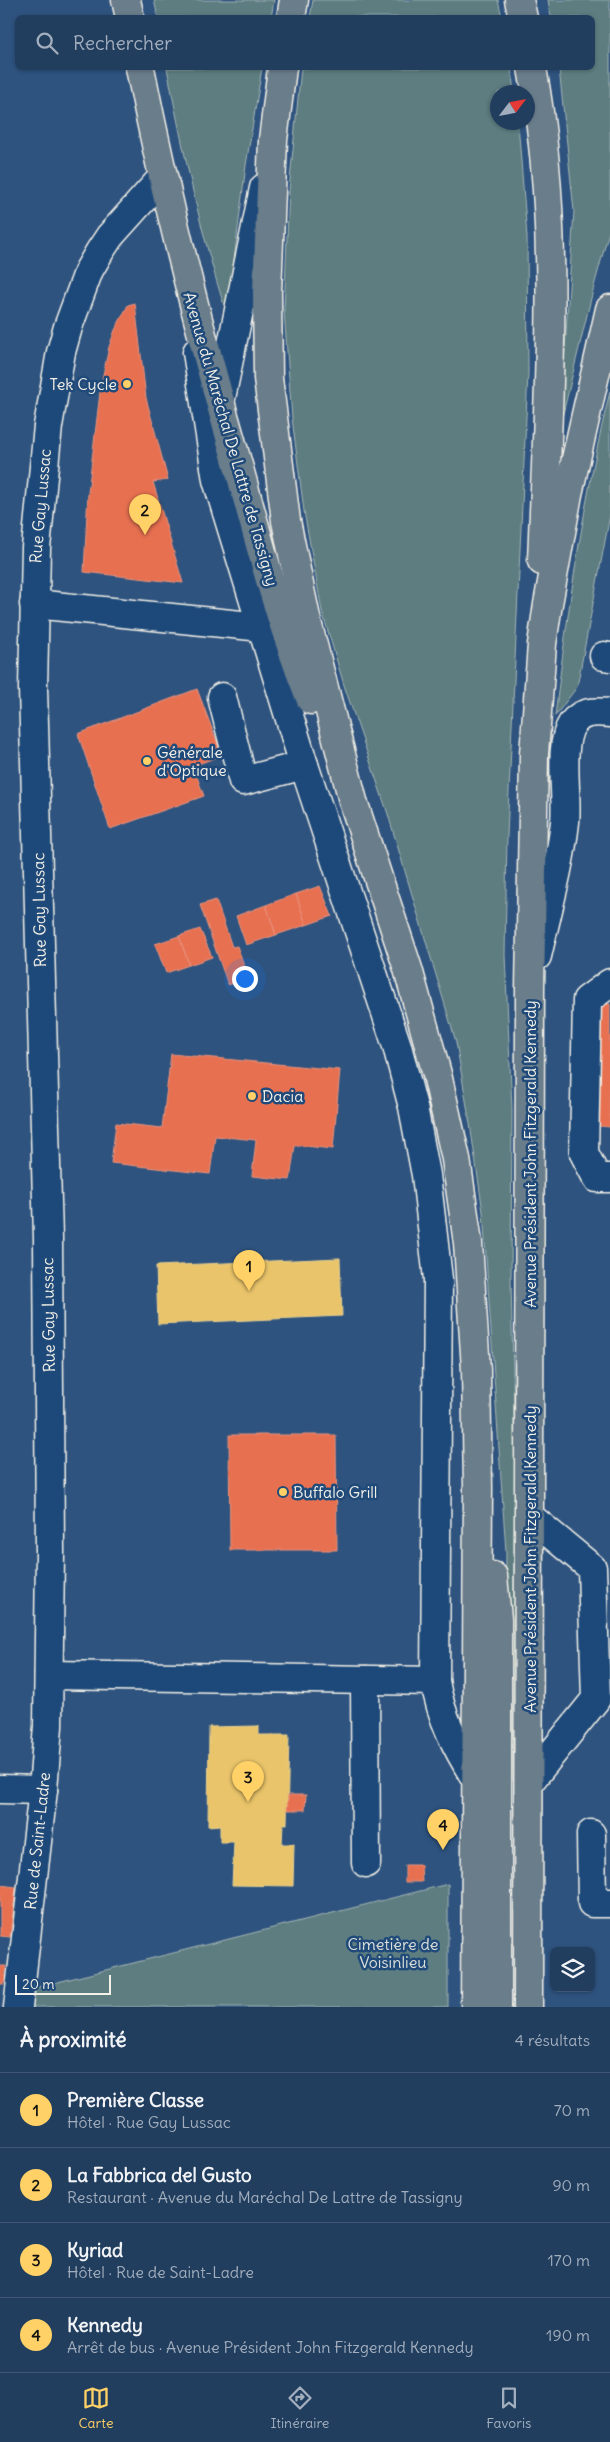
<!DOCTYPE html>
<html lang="fr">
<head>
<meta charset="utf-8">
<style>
  body { margin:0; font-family:Delius,sans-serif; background:#2a4565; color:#f1f3f6 }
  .controls { position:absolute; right:15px; bottom:15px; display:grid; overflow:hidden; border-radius:8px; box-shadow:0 1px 4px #0004 }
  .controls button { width:45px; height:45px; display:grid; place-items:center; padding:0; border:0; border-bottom:1px solid #3f5774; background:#223e5f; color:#f1f3f6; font:25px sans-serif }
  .compass { position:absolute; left:490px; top:85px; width:45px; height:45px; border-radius:50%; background:#223e5f; box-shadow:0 1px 4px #0004; rotate:58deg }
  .scale { position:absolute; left:15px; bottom:12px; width:96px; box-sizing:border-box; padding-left:5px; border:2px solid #f4f1e8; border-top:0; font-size:14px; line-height:18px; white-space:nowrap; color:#f4f1e8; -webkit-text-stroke:4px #1f4a7a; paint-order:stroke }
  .you { position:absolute; left:244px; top:978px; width:18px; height:18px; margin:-12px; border:4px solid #fff; border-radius:50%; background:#1a73e8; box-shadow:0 0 0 8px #1a73e833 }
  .badge { display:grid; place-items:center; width:32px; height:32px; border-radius:50%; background:#ffd166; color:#111; font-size:16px; font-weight:700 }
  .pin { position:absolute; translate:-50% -41px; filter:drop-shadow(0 1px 2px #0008) }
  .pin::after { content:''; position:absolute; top:26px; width:18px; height:15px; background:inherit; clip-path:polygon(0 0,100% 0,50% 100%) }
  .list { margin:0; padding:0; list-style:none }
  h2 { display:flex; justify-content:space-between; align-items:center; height:65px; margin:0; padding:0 20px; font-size:21px }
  h2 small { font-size:16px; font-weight:400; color:#a2aebd }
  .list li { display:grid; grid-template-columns:32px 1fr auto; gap:15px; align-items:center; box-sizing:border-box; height:75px; padding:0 20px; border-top:1px solid #3f5774 }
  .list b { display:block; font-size:19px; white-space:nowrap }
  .list p { margin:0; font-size:16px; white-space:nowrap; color:#a2aebd }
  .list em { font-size:16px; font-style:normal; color:#a2aebd }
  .icon { flex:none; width:28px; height:28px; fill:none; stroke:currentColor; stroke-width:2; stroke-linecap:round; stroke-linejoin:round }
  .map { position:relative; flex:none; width:610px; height:2007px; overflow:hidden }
  .search { position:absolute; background:#223e5f; box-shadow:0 1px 4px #0004; left:15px; right:15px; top:15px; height:55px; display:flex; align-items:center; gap:12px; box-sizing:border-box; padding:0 18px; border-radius:8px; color:#a2aebd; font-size:19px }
  .sheet { height:365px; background:#223e5f }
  nav { display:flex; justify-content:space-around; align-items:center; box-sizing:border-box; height:70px; border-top:1px solid #3f5774; background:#223e5f; font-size:14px; color:#a2aebd }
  nav a { display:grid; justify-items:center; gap:2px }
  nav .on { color:#ffd166 }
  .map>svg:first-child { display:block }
  .green { fill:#5d7d81; stroke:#a8b7b4 }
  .homes { fill:#e9c46a; stroke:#ecd290 }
  .shops { fill:#e76f51; stroke:#eb967e }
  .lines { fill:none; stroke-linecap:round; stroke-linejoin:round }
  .minor-casing { stroke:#f4f1e8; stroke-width:31 }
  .major-casing { stroke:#f4f1e8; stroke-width:31 }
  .minor { stroke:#1f4a7a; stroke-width:28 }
  .major { stroke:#6b7d8b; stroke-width:28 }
  .poi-dot { fill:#ffd166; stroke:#1f4a7a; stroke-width:2 }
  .labels { text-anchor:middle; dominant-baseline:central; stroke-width:5; stroke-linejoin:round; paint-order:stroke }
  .poi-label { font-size:16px; fill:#f4f1e8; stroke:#1f4a7a; text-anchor:start }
  .street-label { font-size:16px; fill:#f4f1e8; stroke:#1f4a7a }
  .park-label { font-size:16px; fill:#dde0d9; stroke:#1f4a7a }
</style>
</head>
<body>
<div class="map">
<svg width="610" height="2007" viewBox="0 0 610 2007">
  <rect width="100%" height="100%" fill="#2e537f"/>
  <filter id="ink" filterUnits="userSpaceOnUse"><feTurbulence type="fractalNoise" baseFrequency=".02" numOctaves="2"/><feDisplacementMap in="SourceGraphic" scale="10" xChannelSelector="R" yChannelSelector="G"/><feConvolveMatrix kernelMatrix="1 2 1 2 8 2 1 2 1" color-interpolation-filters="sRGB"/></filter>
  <g filter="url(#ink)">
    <g class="green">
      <path d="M 154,0 L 274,0 L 271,18 L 158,17 Z"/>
      <path d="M 313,0 L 498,0 L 502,17 L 310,17 Z"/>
      <path d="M 548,0 L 610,0 L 610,228 L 594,286 L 560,426 L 574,211 L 559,68 L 592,68 L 592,18 L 551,17 Z"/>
      <path d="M 167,68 L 262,68 L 246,165 L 227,315 C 201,234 183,151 167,68 Z"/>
      <path d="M 301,68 L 511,68 L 514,92 L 498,92 L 498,122 L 518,123 L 527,237 L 528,373 L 507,835 L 505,955 L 512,1109 L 511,1279 L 515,1468 L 512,1781 L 504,1781 L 506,1552 L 483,1212 L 470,1124 L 456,1042 L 387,811 L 344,685 L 322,611 L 304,511 L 292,418 L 284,311 L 289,190 Z"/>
      <path d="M 610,391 L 610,515 L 577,687 L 555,716 C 568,607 584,498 610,391 Z"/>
      <path d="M 448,1884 L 448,2007 L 31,2007 L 34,1988 Z"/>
    </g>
    <g class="homes">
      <path d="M 340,1258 L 342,1316 L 158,1324 L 156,1266 Z"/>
      <path d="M 259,1726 L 259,1735 L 289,1735 L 287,1824 L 283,1824 L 282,1844 L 294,1844 L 293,1886 L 232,1885 L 234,1842 L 220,1842 L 220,1825 L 208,1826 L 209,1727 Z"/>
    </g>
    <g class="shops">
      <path d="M 135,303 L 146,398 L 168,480 L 153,482 L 183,583 L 84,572 L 88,493 L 101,384 L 109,347 L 115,330 L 128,305 Z"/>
      <path d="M 197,689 L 222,755 L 193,766 L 204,796 L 110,829 L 78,734 Z"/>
      <path d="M 320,886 L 332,916 L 306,925 L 296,894 Z"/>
      <path d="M 296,894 L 306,925 L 276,935 L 266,905 Z"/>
      <path d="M 216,900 L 232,947 L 237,946 L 249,978 L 228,985 L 200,905 Z"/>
      <path d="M 266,905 L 276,935 L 246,945 L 236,916 Z"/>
      <path d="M 200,929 L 212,957 L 189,965 L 179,936 Z"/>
      <path d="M 179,936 L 189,965 L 166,973 L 155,944 Z"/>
      <path d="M 601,1004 L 610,1004 L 610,1127 L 599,1126 Z"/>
      <path d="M 171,1054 L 340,1070 L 333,1149 L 295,1145 L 290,1180 L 252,1176 L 256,1140 L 215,1136 L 210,1174 L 111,1163 L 116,1123 L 162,1128 Z"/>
      <path d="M 229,1435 L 336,1435 L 337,1550 L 230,1550 Z"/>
      <path d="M 288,1795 L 306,1795 L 305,1810 L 287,1810 Z"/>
      <path d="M 405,1865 L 421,1865 L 422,1882 L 405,1882 Z"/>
      <path d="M 0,1885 L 16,1887 L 10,1937 L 0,1936 Z"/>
      <path d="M 0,1966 L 6,1966 L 4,1984 L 0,1984 Z"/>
    </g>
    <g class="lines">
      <defs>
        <g id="minor">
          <path d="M 197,352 L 217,480 L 304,765 L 397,1046 L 413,1107 L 426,1175 L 438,1279 L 435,1681 C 441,1718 456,1747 476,1779"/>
          <path d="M 219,408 L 264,188"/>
          <path d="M 34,604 L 262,627"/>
          <path d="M 604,656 L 610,657"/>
          <path d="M 222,697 L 243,781 L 304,765"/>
          <path d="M 537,956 C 547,912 560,867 565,822 C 568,796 558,745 572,724 C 582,710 596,712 610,713"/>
          <path d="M 610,983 L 587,1000 L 584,1153 L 597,1178 L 610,1178"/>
          <path d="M 530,1517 L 592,1568 L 596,1699 L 530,1781"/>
          <path d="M 49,1675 L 435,1681"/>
          <path d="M 365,1680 L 366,1863"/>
          <path d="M 0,1789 L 43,1790"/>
          <path d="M 591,1834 L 592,1903 L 610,1903"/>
          <path d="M 18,2007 L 43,1790 L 48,1726 L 50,1552 L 48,1238 L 33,688 L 36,548 L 48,426 L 61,352 L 68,327 L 89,270 L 100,251 L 110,236 L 162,178"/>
        </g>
        <g id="major">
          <path d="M 126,0 L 130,18"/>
          <path d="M 519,0 L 523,18"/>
          <path d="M 291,18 L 294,0"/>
          <path d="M 140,68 C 167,204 201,338 240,472 C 261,549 281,626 311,700"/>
          <path d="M 282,68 L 273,140 L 267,293 L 268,378 L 286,521 L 306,618 L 353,801 L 408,969 L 437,1074 L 456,1159 L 468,1243 L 476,1370 L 478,1488 L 475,2007"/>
          <path d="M 532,68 C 562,230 548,397 542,561"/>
          <path d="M 493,1576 L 497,1619 L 497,2007"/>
          <path d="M 528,2007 L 530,989 L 534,754 L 542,644 L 548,604 L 568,494 L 610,309"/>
        </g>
      </defs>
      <use href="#minor" class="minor-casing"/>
      <use href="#major" class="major-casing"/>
      <use href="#minor" class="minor"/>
      <use href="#major" class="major"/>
    </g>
  </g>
  <g class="poi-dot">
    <circle cx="127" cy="384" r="5"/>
    <circle cx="147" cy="761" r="5"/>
    <circle cx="252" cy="1096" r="5"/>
    <circle cx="283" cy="1492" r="5"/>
  </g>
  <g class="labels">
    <g class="poi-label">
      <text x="117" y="384" text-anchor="end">Tek Cycle</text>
      <text x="157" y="752">Générale<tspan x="157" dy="18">d'Optique</tspan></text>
      <text x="262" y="1096">Dacia</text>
      <text x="293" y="1492">Buffalo Grill</text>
    </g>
    <g class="street-label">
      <text transform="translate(231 439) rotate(74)">Avenue du Maréchal De Lattre de Tassigny</text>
      <text transform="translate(40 506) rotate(-85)">Rue Gay Lussac</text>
      <text transform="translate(39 910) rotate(-91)">Rue Gay Lussac</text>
      <text transform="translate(530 1154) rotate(-90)">Avenue Président John Fitzgerald Kennedy</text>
      <text transform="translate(48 1315) rotate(-91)">Rue Gay Lussac</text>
      <text transform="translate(530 1559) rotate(-90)">Avenue Président John Fitzgerald Kennedy</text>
      <text transform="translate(37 1841) rotate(-84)">Rue de Saint-Ladre</text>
    </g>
    <g class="park-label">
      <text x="393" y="1944">Cimetière de<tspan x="393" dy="18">Voisinlieu</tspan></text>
    </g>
  </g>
</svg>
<div class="controls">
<button><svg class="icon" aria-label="layers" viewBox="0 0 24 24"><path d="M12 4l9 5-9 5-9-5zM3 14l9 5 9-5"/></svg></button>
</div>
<svg class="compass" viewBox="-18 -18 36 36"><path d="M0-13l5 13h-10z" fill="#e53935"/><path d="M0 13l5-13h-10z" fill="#a2aebd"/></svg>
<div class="scale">20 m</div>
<div class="you"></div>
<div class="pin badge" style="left:249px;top:1291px">1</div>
<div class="pin badge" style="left:145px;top:535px">2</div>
<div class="pin badge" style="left:248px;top:1802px">3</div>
<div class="pin badge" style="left:443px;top:1850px">4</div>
<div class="search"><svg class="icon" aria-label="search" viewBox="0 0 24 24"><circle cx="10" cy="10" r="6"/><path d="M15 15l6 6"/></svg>Rechercher</div>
</div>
<section class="sheet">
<h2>À proximité<small>4 résultats</small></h2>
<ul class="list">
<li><span class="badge">1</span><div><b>Première Classe</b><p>Hôtel · Rue Gay Lussac</p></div><em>70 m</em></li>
<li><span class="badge">2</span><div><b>La Fabbrica del Gusto</b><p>Restaurant · Avenue du Maréchal De Lattre de Tassigny</p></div><em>90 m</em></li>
<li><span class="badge">3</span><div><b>Kyriad</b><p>Hôtel · Rue de Saint-Ladre</p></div><em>170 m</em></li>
<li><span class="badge">4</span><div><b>Kennedy</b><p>Arrêt de bus · Avenue Président John Fitzgerald Kennedy</p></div><em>190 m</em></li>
</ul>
</section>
<nav>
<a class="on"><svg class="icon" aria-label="map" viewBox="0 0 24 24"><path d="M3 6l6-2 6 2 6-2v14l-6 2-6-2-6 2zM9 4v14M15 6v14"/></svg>Carte</a>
<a><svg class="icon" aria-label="directions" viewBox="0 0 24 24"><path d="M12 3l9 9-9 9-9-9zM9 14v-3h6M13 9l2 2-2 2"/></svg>Itinéraire</a>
<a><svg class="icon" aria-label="saved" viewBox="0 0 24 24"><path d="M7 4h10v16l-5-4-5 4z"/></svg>Favoris</a>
</nav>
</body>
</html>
